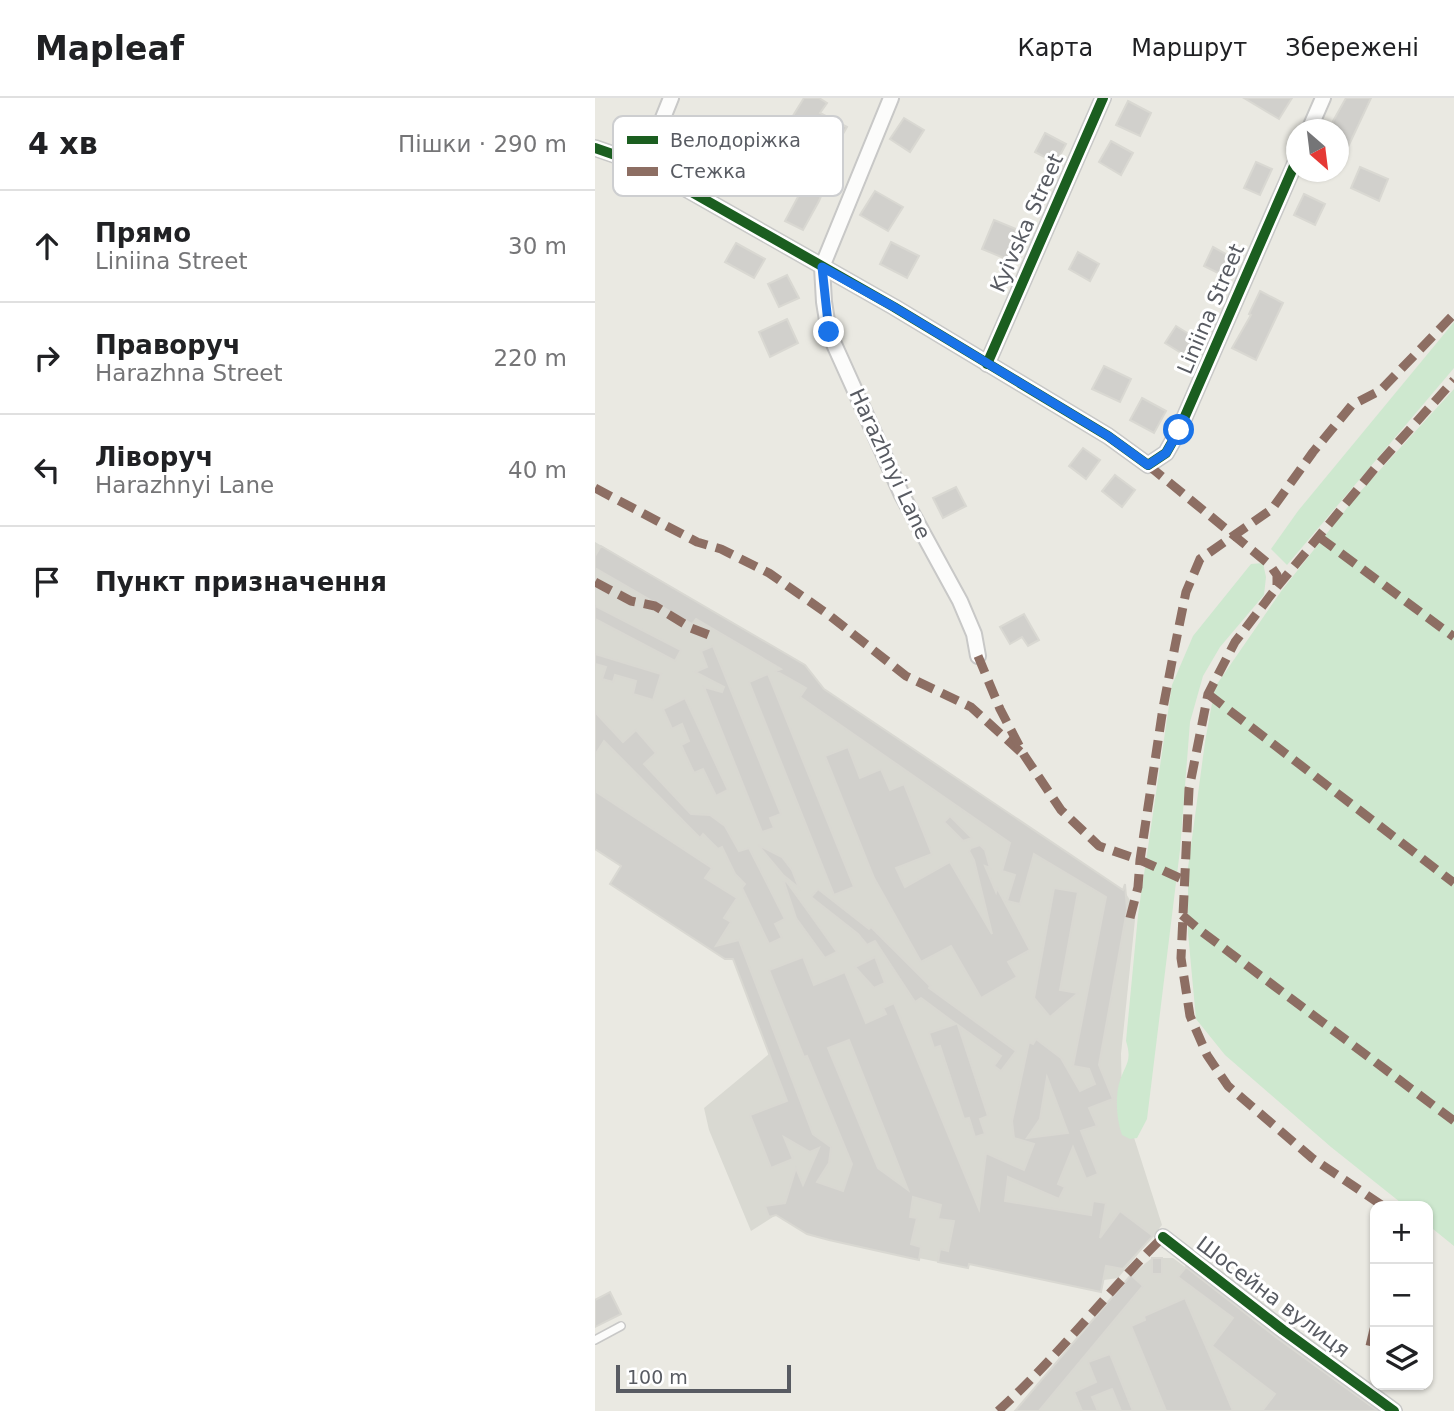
<!DOCTYPE html>
<html lang="uk">
<head>
<meta charset="utf-8">
<style>
  body { margin:0; font-family:"DejaVu Sans",sans-serif; background:#f2f2f2; color:#202124 }
  .controls { position:absolute; right:21px; bottom:21px; display:grid; overflow:hidden; border-radius:14px; box-shadow:0 2px 5px #0004 }
  .controls button { width:63px; height:63px; display:grid; place-items:center; padding:0; border:0; border-bottom:2px solid #e0e0e0; background:#fff; color:#202124; font:35px sans-serif }
  .compass { position:absolute; left:691px; top:21px; width:63px; height:63px; border-radius:50%; background:#fff; box-shadow:0 2px 5px #0004; rotate:152deg }
  .scale { position:absolute; left:21px; bottom:18px; width:175px; box-sizing:border-box; padding-left:7px; border:4px solid #585b62; border-top:0; font-size:19px; line-height:24px; white-space:nowrap; color:#585b62; -webkit-text-stroke:5px #fff; paint-order:stroke }
  .stop { position:absolute; width:21px; height:21px; margin:-16px; border:5px solid #1a73e8; border-radius:50%; background:#fff }
  .stop.end { background:#1a73e8; border-color:#fff; box-shadow:0 2px 7px #0008 }
  .list { margin:0; padding:0; list-style:none }
  h2 { display:flex; justify-content:space-between; align-items:center; height:91px; margin:0; padding:0 28px; font-size:30px }
  h2 small { font-size:23px; font-weight:400; color:#757577 }
  .list li { display:grid; grid-template-columns:46px 1fr auto; gap:21px; align-items:center; box-sizing:border-box; height:112px; padding:0 28px; border-top:2px solid #e0e0e0 }
  .list b { display:block; font-size:26px; white-space:nowrap }
  .list p { margin:0; font-size:23px; white-space:nowrap; color:#757577 }
  .list em { font-size:23px; font-style:normal; color:#757577 }
  .icon { flex:none; width:38px; height:38px; fill:none; stroke:currentColor; stroke-width:2; stroke-linecap:round; stroke-linejoin:round }
  .map { position:relative; flex:none; width:859px; height:1313px; overflow:hidden }
  header { display:flex; align-items:center; gap:42px; box-sizing:border-box; height:98px; padding:0 35px; background:#fff; border-bottom:2px solid #e0e0e0 }
  header strong { font-size:33px }
  nav { display:flex; gap:38px; margin-inline-start:auto; font-size:24px }
  main { display:flex }
  aside { flex:1; background:#fff }
  .map>svg:first-child { display:block }
  .industrial { fill:#d9d9d2 }
  .green { fill:#cee8cf }
  .building { fill:#d1d0cc; stroke:#d9d8d2; stroke-width:2; fill-rule:evenodd }
  .lines { fill:none; stroke-linecap:round; stroke-linejoin:round }
  .lane-casing { stroke:#c8c8c7; stroke-width:10 }
  .street-casing { stroke:#c8c8c7; stroke-width:18 }
  .lane { stroke:#fcfcfb; stroke-width:7 }
  .street { stroke:#fcfcfb; stroke-width:14 }
  .quiet { stroke:#8d6e63; stroke-width:9; stroke-dasharray:18 9; stroke-linecap:butt }
  .cycleway-casing { stroke:#fff; stroke-width:15 }
  .cycleway { stroke:#1b5e20; stroke-width:10 }
  .route { stroke:#1a73e8; stroke-width:9 }
  .labels { text-anchor:middle; dominant-baseline:central; stroke-width:6; stroke-linejoin:round; paint-order:stroke }
  .street-label { font-size:21px; fill:#585b62; stroke:#fff }
  .key { fill:#fff; stroke:#cdced0; stroke-width:2 }
  .key-label { font-size:19px; fill:#585b62 }
</style>
</head>
<body>
<header>
<strong>Mapleaf</strong>
<nav><a>Карта</a><a>Маршрут</a><a>Збережені</a></nav>
</header>
<main>
<aside>
<h2>4 хв<small>Пішки · 290 m</small></h2>
<ul class="list">
<li><svg class="icon" aria-label="ahead" viewBox="0 0 24 24"><path d="M12 20V5M6 11l6-6 6 6"/></svg><div><b>Прямо</b><p>Liniina Street</p></div><em>30 m</em></li>
<li><svg class="icon" aria-label="right" viewBox="0 0 24 24"><path d="M7 20v-9h11M14 6l5 5-5 5"/></svg><div><b>Праворуч</b><p>Harazhna Street</p></div><em>220 m</em></li>
<li><svg class="icon" aria-label="left" viewBox="0 0 24 24"><path d="M17 20v-9H6M10 6l-5 5 5 5"/></svg><div><b>Ліворуч</b><p>Harazhnyi Lane</p></div><em>40 m</em></li>
<li><svg class="icon" aria-label="arrive" viewBox="0 0 24 24"><path d="M6 21V4h12l-3 4 3 4H6"/></svg><div><b>Пункт призначення</b></div></li>
</ul>
</aside>
<div class="map">
<svg width="859" height="1313" viewBox="0 0 859 1313">
  <rect width="100%" height="100%" fill="#eae9e2"/>
  <g class="industrial">
    <path d="M 0,444 L 210,567 L 229,591 L 530,794 L 541,812 L 526,956 L 527,1002 L 567,1127 L 523,1180 L 509,1182 L 506,1194 L 375,1166 L 373,1170 L 234,1142 L 212,1136 L 181,1117 L 156,1133 L 114,1032 L 109,1010 L 174,956 L 138,861 L 130,861 L 15,786 L 26,768 L 0,751 Z"/>
    <path d="M 557,1160 L 578,1160 L 784,1313 L 420,1313 L 536,1177 Z"/>
  </g>
  <g class="green">
    <path d="M 859,224 L 859,270 L 692,467 L 676,451 L 703,413 Z"/>
    <path d="M 859,291 L 859,1148 L 833,1127 L 833,1108 L 810,1108 L 736,1049 L 630,957 L 601,921 L 593,835 L 593,770 L 610,644 L 620,589 L 687,492 L 763,396 Z"/>
    <path d="M 668,465 L 671,479 L 669,497 L 625,549 L 608,578 L 595,624 L 585,752 L 552,1021 L 542,1040 L 535,1041 L 527,1037 C 522,1023 520,1001 524,986 C 529,967 538,965 531,943 L 543,817 L 577,587 L 598,538 L 656,466 Z"/>
  </g>
  <g class="building">
    <path d="M 209,0 L 224,0 L 232,5 L 225,15 L 252,29 L 240,50 L 217,37 L 218,35 L 196,21 Z"/>
    <path d="M 649,0 L 697,0 L 684,21 Z"/>
    <path d="M 751,0 L 776,0 L 744,68 L 744,32 L 733,32 Z"/>
    <path d="M 533,3 L 556,15 L 545,38 L 521,27 Z"/>
    <path d="M 309,20 L 329,32 L 315,54 L 295,41 Z"/>
    <path d="M 450,35 L 471,46 L 461,65 L 440,54 Z"/>
    <path d="M 516,43 L 538,55 L 526,77 L 504,64 Z"/>
    <path d="M 212,61 L 237,72 L 224,103 L 208,132 L 190,123 L 211,84 L 203,81 Z"/>
    <path d="M 661,64 L 677,71 L 665,97 L 649,90 Z"/>
    <path d="M 765,69 L 793,81 L 784,103 L 756,90 Z"/>
    <path d="M 280,93 L 308,109 L 293,133 L 265,117 Z"/>
    <path d="M 709,96 L 730,106 L 720,127 L 699,117 Z"/>
    <path d="M 399,122 L 433,136 L 421,165 L 387,151 Z"/>
    <path d="M 296,144 L 324,158 L 312,180 L 285,166 Z"/>
    <path d="M 141,145 L 170,161 L 159,180 L 130,164 Z"/>
    <path d="M 618,149 L 638,160 L 629,178 L 609,168 Z"/>
    <path d="M 483,154 L 504,166 L 495,183 L 474,171 Z"/>
    <path d="M 192,177 L 204,200 L 184,209 L 173,186 Z"/>
    <path d="M 665,193 L 688,205 L 661,262 L 637,250 L 656,217 L 654,216 Z"/>
    <path d="M 192,221 L 203,245 L 175,259 L 164,234 Z"/>
    <path d="M 581,228 L 602,241 L 591,258 L 570,245 Z"/>
    <path d="M 509,268 L 536,281 L 525,304 L 497,291 Z"/>
    <path d="M 547,300 L 571,313 L 559,335 L 535,322 Z"/>
    <path d="M 488,350 L 505,362 L 491,381 L 474,368 Z"/>
    <path d="M 520,377 L 540,392 L 527,409 L 507,393 Z"/>
    <path d="M 361,389 L 371,408 L 348,420 L 338,400 Z"/>
    <path d="M 6,448 L 210,567 L 229,591 L 528,792 L 530,786 L 532,812 L 504,967 L 518,1001 L 494,1010 L 502,1028 L 486,1033 L 503,1076 L 491,1081 L 478,1049 L 463,1086 L 470,1089 L 464,1101 L 413,1079 L 410,1103 L 496,1117 L 498,1103 L 511,1105 L 505,1140 L 525,1113 L 558,1138 L 528,1171 L 511,1168 L 506,1194 L 374,1166 L 373,1170 L 343,1164 L 345,1151 L 353,1153 L 359,1123 L 343,1121 L 346,1107 L 318,1099 L 315,1119 L 322,1120 L 316,1146 L 326,1149 L 324,1162 L 234,1142 L 212,1136 L 181,1117 L 174,1119 L 170,1108 L 190,1105 L 201,1070 L 208,1087 L 224,1050 L 215,1054 L 189,1039 L 198,1061 L 176,1070 L 155,1017 L 192,1003 L 138,861 L 130,861 L 15,786 L 26,768 L 0,751 L 0,693 L 117,770 L 110,780 L 142,800 L 129,820 L 136,824 L 121,848 L 144,842 L 218,1036 L 236,1049 L 234,1065 L 222,1084 L 248,1093 L 257,1066 L 212,958 L 209,959 L 174,872 L 208,859 L 219,887 L 250,874 L 271,925 L 291,916 L 288,910 L 299,905 L 384,1111 L 391,1055 L 429,1072 L 439,1046 L 419,1040 L 417,1023 L 434,944 L 438,946 L 441,941 L 466,960 L 485,993 L 500,986 L 494,971 L 478,968 L 511,799 L 439,756 L 425,806 L 412,803 L 420,777 L 407,773 L 415,745 L 205,599 L 211,590 L 181,573 L 186,571 L 101,521 L 97,526 L 0,470 L 0,458 ZM 254,942 L 266,972 L 313,1092 L 283,1070 L 233,950 ZM 452,979 L 473,1035 L 432,1040 L 445,1021 Z"/>
    <path d="M 0,508 L 86,552 L 80,563 L 0,521 Z"/>
    <path d="M 429,516 L 444,542 L 433,548 L 427,539 L 415,546 L 405,529 Z"/>
    <path d="M 118,548 L 186,716 L 175,720 L 179,730 L 167,734 L 109,589 L 127,594 L 129,589 L 100,574 L 112,569 L 106,553 Z"/>
    <path d="M 0,556 L 66,576 L 58,602 L 38,596 L 41,583 L 20,577 L 18,584 L 7,581 L 11,569 L 0,566 Z"/>
    <path d="M 173,576 L 259,789 L 239,797 L 154,584 Z"/>
    <path d="M 90,600 L 133,692 L 121,698 L 108,671 L 99,675 L 86,647 L 94,643 L 87,626 L 77,631 L 68,611 Z"/>
    <path d="M 0,614 L 28,644 L 41,632 L 61,655 L 49,666 L 96,716 L 115,717 L 130,728 L 144,753 L 154,750 L 190,821 L 180,826 L 187,840 L 174,846 L 147,790 L 150,786 L 140,776 L 127,749 L 123,751 L 108,736 L 105,740 L 9,643 L 0,657 Z"/>
    <path d="M 253,649 L 265,680 L 286,671 L 295,692 L 309,686 L 337,756 L 301,770 L 310,789 L 355,764 L 397,836 L 379,762 L 374,753 L 376,750 L 385,747 L 390,752 L 395,770 L 390,768 L 401,794 L 402,790 L 435,852 L 413,864 L 422,879 L 386,900 L 356,848 L 326,864 L 279,780 L 230,658 Z"/>
    <path d="M 355,718 L 377,740 L 368,743 L 349,724 Z"/>
    <path d="M 163,747 L 187,759 L 197,772 L 204,790 L 188,777 Z"/>
    <path d="M 191,783 L 212,812 L 242,854 L 230,860 L 201,820 L 189,784 Z"/>
    <path d="M 459,790 L 483,794 L 465,892 L 483,895 L 455,919 L 439,900 Z"/>
    <path d="M 223,791 L 274,831 L 276,829 L 335,888 L 334,890 L 421,953 L 406,973 L 399,968 L 406,958 L 363,927 L 393,1018 L 385,1021 L 390,1036 L 380,1039 L 374,1020 L 369,1021 L 345,948 L 339,950 L 334,935 L 361,926 L 326,900 L 320,904 L 280,843 L 272,847 L 263,836 L 216,799 Z"/>
    <path d="M 280,859 L 290,885 L 279,890 L 260,869 Z"/>
    <rect x="557" y="1160" width="10" height="16"/>
    <path d="M 591,1169 L 682,1240 L 783,1313 L 667,1313 L 680,1296 L 617,1248 L 638,1220 L 583,1179 Z"/>
    <path d="M 536,1177 L 548,1188 L 444,1313 L 420,1313 Z"/>
    <path d="M 15,1194 L 26,1216 L 0,1229 L 0,1202 Z"/>
    <path d="M 590,1200 L 616,1260 L 638,1313 L 571,1313 L 536,1228 L 550,1222 L 549,1218 Z"/>
    <path d="M 515,1256 L 538,1313 L 526,1313 L 517,1291 L 497,1299 L 503,1313 L 487,1313 L 479,1294 L 501,1284 L 493,1264 Z"/>
  </g>
  <g class="lines">
    <defs>
      <path id="lane" d="M 0,1242 L 26,1228"/>
      <g id="street">
        <path d="M 296,0 L 227,169 L 229,204 L 234,235 L 248,266 L 307,397 L 365,503 L 379,536 L 383,558"/>
        <path d="M 714,32 L 728,0"/>
        <path d="M 0,50 L 49,67 L 299,209 L 513,338 L 553,367 L 571,355 L 584,332 L 702,61"/>
        <path d="M 49,67 L 76,0"/>
        <path d="M 392,266 L 508,0"/>
        <path d="M 568,1139 L 688,1232 L 799,1313"/>
      </g>
    </defs>
    <use href="#lane" class="lane-casing"/>
    <use href="#street" class="street-casing"/>
    <use href="#lane" class="lane"/>
    <use href="#street" class="street"/>
    <g class="quiet">
      <path d="M 553,367 L 675,467 L 682,477 L 682,489 L 640,544 L 613,596 L 594,691 L 586,860 L 595,918 L 612,957 L 633,988 L 717,1060 L 788,1108"/>
      <path d="M 0,390 L 102,444 L 126,451 L 174,475 L 234,517 L 311,578 L 376,609 L 429,657"/>
      <path d="M 724,439 L 859,539"/>
      <path d="M 0,484 L 36,503 L 60,508 L 96,530 L 119,539"/>
      <path d="M 682,489 L 781,369 L 859,282"/>
      <path d="M 383,558 L 405,611 L 429,657 L 466,712 L 504,748 L 545,762 L 589,782"/>
      <path d="M 613,596 L 859,785"/>
      <path d="M 587,817 L 606,833 L 859,1023"/>
      <path d="M 535,820 L 543,789 L 545,762 L 568,610 L 580,548 L 591,494 L 605,461 L 677,411 L 718,354 L 757,307 L 786,292 L 859,216"/>
      <path d="M 775,1248 L 780,1227"/>
      <path d="M 403,1313 C 463,1259 511,1195 568,1139"/>
    </g>
    <defs>
      <g id="cycleway">
        <path d="M 0,50 L 49,67 L 299,209 L 513,338 L 553,367 L 571,355 L 584,332 L 702,61"/>
        <path d="M 392,266 L 508,0"/>
        <path d="M 568,1139 L 688,1232 L 799,1313"/>
      </g>
    </defs>
    <use href="#cycleway" class="cycleway-casing"/>
    <use href="#cycleway" class="cycleway"/>
  </g>
  <g class="lines">
    <path class="route" d="M 234,234 L 227,169 L 299,209 L 513,338 L 553,367 L 571,355 L 584,332"/>
  </g>
  <g class="labels">
    <g class="street-label">
      <text transform="translate(432 125) rotate(-66)">Kyivska Street</text>
      <text transform="translate(616 211) rotate(-67)">Liniina Street</text>
      <text transform="translate(295 366) rotate(65)">Harazhnyi Lane</text>
      <text transform="translate(678 1199) rotate(37)">Шосейна вулиця</text>
    </g>
  </g>
  <rect x="18" y="18" width="230" height="80" rx="10" class="key"/>
  <rect x="32" y="38" width="31" height="8" fill="#1b5e20"/>
  <rect x="32" y="69" width="31" height="9" fill="#8d6e63"/>
  <g class="key-label">
    <text x="75" y="49">Велодоріжка</text>
    <text x="75" y="80">Стежка</text>
  </g>
</svg>
<div class="controls">
<button>+</button>
<button>−</button>
<button><svg class="icon" aria-label="layers" viewBox="0 0 24 24"><path d="M12 4l9 5-9 5-9-5zM3 14l9 5 9-5"/></svg></button>
</div>
<svg class="compass" viewBox="-18 -18 36 36"><path d="M0-13l5 13h-10z" fill="#e53935"/><path d="M0 13l5-13h-10z" fill="#757577"/></svg>
<div class="scale">100 m</div>
<div class="stop" style="left:584px;top:332px"></div>
<div class="stop end" style="left:234px;top:234px"></div>
</div>
</main>
</body>
</html>
